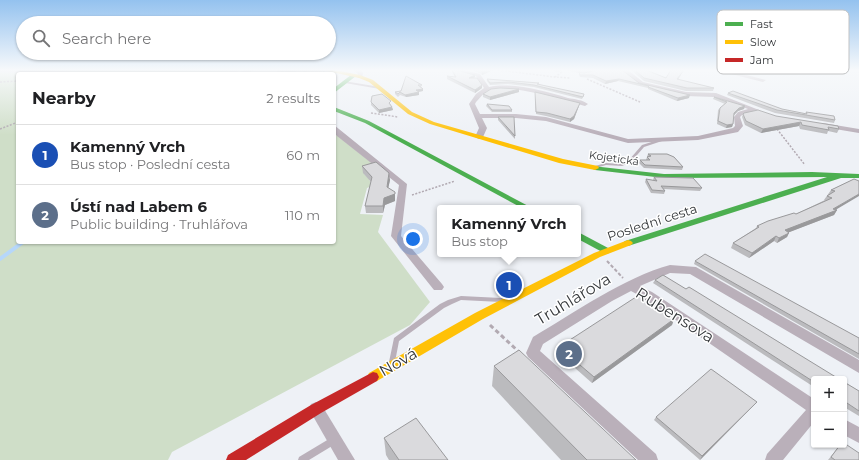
<!DOCTYPE html>
<html lang="en">
<head>
<meta charset="utf-8">
<style>
  body { margin:0; font-family:Montserrat,sans-serif; background:#f6f6f6; color:#202124 }
  .controls { position:absolute; right:12px; bottom:12px; display:grid; overflow:hidden; border-radius:4px; box-shadow:0 1px 3px #0004 }
  .controls button { width:36px; height:36px; display:grid; place-items:center; padding:0; border:0; border-bottom:1px solid #e0e0e0; background:#fff; color:#202124; font:20px sans-serif }
  .you { position:absolute; left:413px; top:239px; width:14px; height:14px; margin:-10px; border:3px solid #fff; border-radius:50%; background:#1a73e8; box-shadow:0 0 0 6px #1a73e833 }
  .badge { display:grid; place-items:center; width:26px; height:26px; border-radius:50%; background:#d93025; color:#fff; font-size:13px; font-weight:700 }
  .pin { position:absolute; translate:-50% -50%; border:2px solid #fff; box-shadow:0 1px 4px #0006 }
  .popup { position:absolute; left:437px; top:205px; width:144px; height:52px; box-sizing:border-box; display:grid; place-content:center; border-radius:4px; background:#fff; filter:drop-shadow(0 1px 3px #0005); font-size:13px; white-space:nowrap; color:#757577 }
  .popup b { font-size:15px; color:#202124 }
  .popup::after { content:''; position:absolute; left:50%; top:100%; margin-left:-8px; border:8px solid transparent; border-top-color:#fff }
  .list { margin:0; padding:0; list-style:none }
  h2 { display:flex; justify-content:space-between; align-items:center; height:52px; margin:0; padding:0 16px; font-size:17px }
  h2 small { font-size:13px; font-weight:400; color:#757577 }
  .list li { display:grid; grid-template-columns:26px 1fr auto; gap:12px; align-items:center; box-sizing:border-box; height:60px; padding:0 16px; border-top:1px solid #e0e0e0 }
  .list b { display:block; font-size:15px; white-space:nowrap }
  .list p { margin:0; font-size:13px; white-space:nowrap; color:#757577 }
  .list em { font-size:13px; font-style:normal; color:#757577 }
  .icon { flex:none; width:22px; height:22px; fill:none; stroke:currentColor; stroke-width:2; stroke-linecap:round; stroke-linejoin:round }
  .map { position:relative; flex:none; width:859px; height:460px; overflow:hidden }
  .search { position:absolute; background:#fff; box-shadow:0 1px 3px #0004; left:16px; top:16px; width:320px; height:44px; display:flex; align-items:center; gap:10px; box-sizing:border-box; padding:0 14px; border-radius:22px; color:#757577; font-size:15px }
  .panel { position:absolute; background:#fff; box-shadow:0 1px 3px #0004; left:16px; top:72px; width:320px; height:172px; border-radius:4px }
  .map>svg:first-child { display:block }
  .green { fill:#cfdec8 }
  .lines { fill:none; stroke-linecap:round; stroke-linejoin:round }
  .stream { stroke:#b6d7fa; stroke-width:4 }
  .path-far2 { stroke:#b2aab2; stroke-width:1.5; stroke-dasharray:2 1.5; stroke-linecap:butt }
  .path-far1 { stroke:#b2aab2; stroke-width:2; stroke-dasharray:3.5 2; stroke-linecap:butt }
  .path { stroke:#b2aab2; stroke-width:3; stroke-dasharray:4.5 3; stroke-linecap:butt }
  .lane { fill:#bab0ba; fill-rule:evenodd }
  .street { fill:#bab0ba; fill-rule:evenodd }
  .fast { fill:#4caf50; fill-rule:evenodd }
  .slow { fill:#ffc107; fill-rule:evenodd }
  .jam { fill:#c62828; fill-rule:evenodd }
  .wall { fill:#bbbbbe }
  .shaded-wall { fill:#99999b }
  .building { fill:#dadadd; stroke:#99999b }
  .labels { text-anchor:middle; dominant-baseline:central; stroke-width:3; stroke-linejoin:round; paint-order:stroke }
  .far-street-label { font-size:11px; fill:#35383b; stroke:#fff }
  .street-label { font-size:13px; fill:#35383b; stroke:#fff }
  .near-street-label { font-size:16px; fill:#35383b; stroke:#fff }
  .key { fill:#fff; stroke:#c2c3c4; stroke-width:1 }
  .key-label { font-size:11px; fill:#35383b }
</style>
</head>
<body>
<div class="map">
<svg width="859" height="460" viewBox="0 0 859 460">
  <rect width="100%" height="100%" fill="#eef1f6"/>
  <path class="green" d="M 0,70 L 232,70 L 224,74 L 18,74 L 18,242 L 334,242 L 334,133 L 378,168 L 364,174 L 369,179 L 372,186 L 367,188 L 360,214 L 383,215 L 378,232 L 430,302 L 410,325 L 172,452 L 168,460 L 0,460 Z"/>
  <g class="lines">
    <path class="stream" d="M 0,259 L 23,242"/>
    <g class="path-far2">
      <path d="M 498,70 L 555,77"/>
      <path d="M 562,72 L 555,77 L 570,78"/>
      <path d="M 587,79 L 640,102"/>
      <path d="M 0,82 L 18,81"/>
      <path d="M 371,113 L 398,117"/>
      <path d="M 0,129 L 18,122"/>
      <path d="M 777,129 L 805,165"/>
      <path d="M 412,195 L 455,181"/>
    </g>
    <path class="path-far1" d="M 607,261 L 623,278"/>
    <path class="path" d="M 490,325 L 519,352"/>
    <g class="lane">
      <path d="M 0,70 L 65,71 L 79,74 L 65,73 L 0,72 Z"/>
      <path d="M 344,81 L 380,87 L 382,88 L 380,89 L 345,83 L 344,83 Z"/>
      <path d="M 661,139 L 663,140 L 662,141 L 644,147 L 631,162 L 622,166 L 606,165 L 596,168 L 594,167 L 595,166 L 606,163 L 620,164 L 629,160 L 642,145 Z"/>
      <path d="M 461,296 L 501,298 L 503,298 L 504,300 L 503,302 L 501,302 L 461,300 L 452,304 L 444,308 L 399,341 L 395,362 L 394,364 L 392,365 L 390,364 L 389,362 L 394,338 L 440,304 L 448,300 Z"/>
      <path d="M 334,436 L 337,437 L 338,440 L 337,443 L 309,460 L 298,460 L 299,457 Z"/>
    </g>
    <g class="street">
      <path d="M 232,70 L 240,70 L 233,74 L 226,74 Z"/>
      <path d="M 245,70 L 254,70 L 245,74 L 237,74 Z"/>
      <path d="M 353,70 L 360,70 L 363,73 L 362,78 L 358,78 L 358,74 Z"/>
      <path d="M 451,70 L 464,70 L 480,74 L 489,87 C 514,82 543,91 568,98 C 574,99 583,100 588,104 L 585,106 C 562,100 513,84 490,90 C 484,92 480,98 476,102 L 475,104 L 480,114 L 516,114 L 546,117 L 628,139 L 698,136 L 733,128 L 735,126 L 734,117 L 738,112 L 748,109 L 715,97 L 686,96 L 639,84 L 620,70 L 628,70 L 643,82 L 686,92 L 716,93 L 759,110 L 742,115 L 740,117 L 743,126 L 738,132 L 698,140 L 628,143 L 546,121 L 516,118 L 482,118 L 487,128 L 483,137 L 479,139 L 475,137 L 479,128 L 469,104 L 476,94 L 484,88 L 476,76 Z"/>
      <path d="M 566,70 L 604,70 L 583,74 Z"/>
      <path d="M 715,70 L 727,70 L 766,80 L 763,82 Z"/>
      <path d="M 823,123 L 859,129 L 859,133 L 823,127 Z"/>
      <path d="M 334,125 L 407,184 L 401,236 L 442,284 L 444,287 L 442,290 L 434,290 L 391,236 L 399,185 L 337,136 L 334,132 Z"/>
      <path d="M 670,265 L 696,267 L 859,360 L 859,373 L 690,274 L 670,273 L 640,286 L 652,292 L 814,399 L 814,422 L 783,460 L 765,460 L 767,454 L 806,410 L 644,298 L 631,291 L 612,301 L 543,344 L 540,351 L 656,454 L 658,460 L 638,460 L 528,357 L 526,353 L 533,337 C 574,313 625,277 670,265 Z"/>
      <path d="M 316,402 L 321,404 L 355,460 L 338,460 L 309,409 L 311,404 Z"/>
      <path d="M 844,419 L 859,427 L 859,443 L 844,435 Z"/>
    </g>
    <g class="fast">
      <path d="M 351,75 L 356,76 L 334,93 L 334,88 Z"/>
      <path d="M 334,107 L 369,121 L 532,208 L 522,208 L 365,123 L 334,111 Z"/>
      <path d="M 592,166 L 664,174 L 812,172 L 859,174 L 859,178 L 841,178 L 628,246 L 625,245 L 623,243 L 625,241 L 827,177 L 664,178 L 595,170 L 591,168 Z"/>
      <path d="M 578,232 L 610,249 L 612,251 L 607,254 L 604,253 L 578,239 Z"/>
    </g>
    <g class="slow">
      <path d="M 323,70 L 335,70 L 360,75 L 373,80 L 412,112 L 434,122 L 563,159 L 598,166 L 599,168 L 595,170 L 559,163 L 430,124 L 408,114 L 369,82 L 359,78 Z"/>
      <path d="M 628,240 L 631,241 L 633,243 L 631,245 L 600,257 L 483,319 L 377,381 L 373,382 L 369,381 L 367,377 L 369,373 L 475,313 L 594,253 Z"/>
    </g>
    <path class="jam" d="M 373,372 L 377,373 L 379,377 L 377,381 L 321,413 L 246,460 L 226,460 L 228,455 L 311,405 Z"/>
  </g>
  <g class="wall">
    <path d="M 277,70 L 321,70 L 324,71 L 324,74 L 302,74 L 296,73 L 290,74 L 280,74 L 278,73 Z"/>
    <path d="M 452,70 L 456,70 L 475,77 L 474,78 L 482,88 L 475,93 L 447,79 L 447,76 L 455,77 L 452,72 Z"/>
    <path d="M 472,70 L 493,70 L 482,75 L 480,73 Z"/>
    <path d="M 551,70 L 562,70 L 558,72 Z"/>
    <path d="M 598,70 L 639,83 L 689,98 L 677,101 L 648,89 L 648,88 L 618,81 L 605,84 L 593,78 L 580,77 L 579,75 L 579,72 L 584,73 Z"/>
    <path d="M 631,70 L 646,70 L 666,78 L 684,70 L 678,80 L 714,88 L 713,91 L 686,91 L 644,81 Z"/>
    <path d="M 487,79 L 539,83 L 539,84 L 583,97 L 582,99 L 534,87 L 508,84 L 490,85 L 487,81 Z"/>
    <path d="M 422,85 L 421,87 L 423,89 L 423,91 L 419,92 L 419,95 L 406,97 L 400,95 L 398,97 L 395,94 L 395,92 Z"/>
    <path d="M 519,89 L 519,92 L 490,100 L 483,97 L 483,94 Z"/>
    <path d="M 535,92 L 579,106 L 574,119 L 570,122 L 546,116 L 536,114 Z"/>
    <path d="M 728,93 L 782,109 L 806,114 L 806,112 L 835,120 L 834,123 L 775,113 L 727,95 Z"/>
    <path d="M 714,97 L 745,106 L 744,109 L 738,111 L 734,115 L 733,124 L 732,127 L 726,128 L 717,124 L 718,110 L 720,108 L 725,104 L 713,99 Z"/>
    <path d="M 371,102 L 391,104 L 390,105 L 392,107 L 393,110 L 379,113 L 371,105 Z"/>
    <path d="M 487,104 L 512,110 L 512,112 L 492,112 L 486,106 Z"/>
    <path d="M 743,114 L 776,116 L 839,129 L 837,133 L 828,131 L 827,134 L 800,129 L 799,126 L 761,133 L 745,125 L 742,117 Z"/>
    <path d="M 498,117 L 515,136 L 515,139 L 498,120 Z"/>
    <path d="M 648,154 L 683,167 L 682,170 L 644,168 L 639,163 L 640,160 L 646,160 Z"/>
    <path d="M 362,166 L 390,180 L 388,188 L 395,199 L 395,201 L 385,205 L 383,213 L 366,213 L 365,206 L 371,182 L 363,173 Z"/>
    <path d="M 654,177 L 702,188 L 700,191 L 664,189 L 665,191 L 664,194 L 651,193 L 645,182 L 646,179 L 653,180 Z"/>
    <path d="M 854,179 L 836,210 L 837,210 L 834,215 L 789,232 L 787,237 L 777,243 L 774,241 L 749,258 L 731,248 L 733,243 L 756,228 L 757,226 L 796,214 L 825,200 L 824,200 L 831,190 Z"/>
    <path d="M 695,261 L 859,338 L 859,359 L 694,264 Z"/>
    <path d="M 655,280 L 814,379 L 814,387 L 653,283 Z"/>
    <path d="M 674,319 L 672,325 L 592,383 L 558,353 L 559,347 Z"/>
    <path d="M 494,366 L 636,460 L 561,460 L 492,386 Z"/>
    <path d="M 844,382 L 859,391 L 859,416 L 844,407 Z"/>
    <path d="M 757,402 L 754,405 L 700,460 L 654,420 L 656,417 Z"/>
    <path d="M 384,438 L 448,460 L 389,460 L 386,455 Z"/>
    <path d="M 840,445 L 844,445 L 859,460 L 828,460 Z"/>
  </g>
  <g class="shaded-wall">
    <path d="M 290,70 L 296,70 L 296,73 L 290,74 L 284,74 L 284,72 Z"/>
    <path d="M 487,70 L 493,70 L 482,75 L 482,72 Z"/>
    <path d="M 684,70 L 676,82 L 677,79 Z"/>
    <path d="M 475,75 L 475,77 L 469,80 L 469,78 Z"/>
    <path d="M 619,79 L 618,81 L 605,84 L 606,81 Z"/>
    <path d="M 482,85 L 482,88 L 475,93 L 475,90 Z"/>
    <path d="M 423,89 L 423,91 L 416,92 L 416,90 Z"/>
    <path d="M 519,89 L 519,92 L 490,100 L 490,97 Z"/>
    <path d="M 419,92 L 419,95 L 406,97 L 405,95 Z"/>
    <path d="M 690,95 L 689,98 L 677,101 L 678,98 Z"/>
    <path d="M 580,103 L 574,119 L 570,122 L 570,119 Z"/>
    <path d="M 745,106 L 744,109 L 738,111 L 733,116 L 734,113 L 739,108 Z"/>
    <path d="M 392,107 L 393,110 L 379,113 L 379,110 Z"/>
    <path d="M 801,122 L 799,126 L 761,133 L 763,129 Z"/>
    <path d="M 733,124 L 732,127 L 726,128 L 727,125 Z"/>
    <path d="M 389,173 L 390,180 L 387,194 L 387,187 Z"/>
    <path d="M 395,192 L 395,201 L 385,205 L 383,213 L 383,206 L 384,198 Z"/>
    <path d="M 859,194 L 859,196 L 832,212 L 837,210 L 834,215 L 782,235 L 785,230 L 833,209 Z"/>
    <path d="M 789,233 L 787,237 L 777,243 L 779,238 Z"/>
    <path d="M 776,236 L 774,241 L 749,258 L 752,253 Z"/>
    <path d="M 674,319 L 672,325 L 592,383 L 594,377 Z"/>
    <path d="M 757,402 L 754,405 L 700,460 L 702,456 Z"/>
  </g>
  <g class="building">
    <path d="M 278,70 L 290,70 L 284,72 Z"/>
    <path d="M 300,70 L 321,70 L 324,71 L 323,74 L 315,74 Z"/>
    <path d="M 452,70 L 456,70 L 475,75 L 469,78 L 477,78 L 482,85 L 475,90 L 447,76 L 456,77 Z"/>
    <path d="M 481,70 L 487,70 L 482,72 Z"/>
    <path d="M 598,70 L 622,70 L 639,83 L 690,95 L 678,98 L 648,87 L 649,86 L 619,79 L 606,81 L 593,75 L 580,75 L 579,72 L 584,73 Z"/>
    <path d="M 635,70 L 646,70 L 666,78 L 671,70 L 684,70 L 677,79 L 714,88 L 687,88 L 644,78 Z"/>
    <path d="M 406,76 L 422,85 L 418,85 L 423,89 L 416,90 L 419,92 L 405,95 L 400,92 L 398,94 L 395,92 L 401,91 Z"/>
    <path d="M 487,79 L 539,83 L 537,84 L 584,94 L 583,97 L 534,85 L 509,82 L 490,83 Z"/>
    <path d="M 500,88 L 519,89 L 490,97 L 483,94 L 491,89 Z"/>
    <path d="M 733,91 L 782,109 L 807,114 L 806,112 L 834,116 L 835,120 L 777,110 L 728,93 Z"/>
    <path d="M 535,92 L 580,103 L 574,116 L 570,119 L 547,113 L 536,112 Z"/>
    <path d="M 382,94 L 391,101 L 389,103 L 392,107 L 379,110 L 371,102 L 372,96 Z"/>
    <path d="M 714,97 L 745,106 L 739,108 L 734,113 L 733,124 L 727,125 L 718,121 L 720,108 L 727,102 Z"/>
    <path d="M 487,104 L 509,106 L 512,110 L 492,110 Z"/>
    <path d="M 758,110 L 776,116 L 838,126 L 839,129 L 828,127 L 829,130 L 802,125 L 801,122 L 763,129 L 746,121 L 743,114 L 744,113 Z"/>
    <path d="M 498,117 L 514,117 L 515,136 Z"/>
    <path d="M 648,154 L 667,154 L 674,157 L 683,167 L 645,165 L 640,160 L 650,160 L 647,157 L 651,156 Z"/>
    <path d="M 376,162 L 389,173 L 387,187 L 395,192 L 395,194 L 384,198 L 383,206 L 365,206 L 372,177 L 362,166 Z"/>
    <path d="M 654,177 L 693,178 L 702,188 L 661,186 L 665,191 L 652,190 L 646,179 L 657,181 Z"/>
    <path d="M 854,179 L 859,181 L 859,194 L 833,209 L 837,210 L 785,230 L 789,233 L 779,238 L 776,236 L 752,253 L 733,243 L 759,227 L 757,226 L 768,221 L 794,213 L 796,214 L 832,198 L 827,196 L 835,191 L 831,190 Z"/>
    <path d="M 705,254 L 859,338 L 859,354 L 695,261 Z"/>
    <path d="M 663,275 L 686,289 L 689,287 L 839,379 L 814,379 L 814,382 L 655,280 Z"/>
    <path d="M 639,295 L 674,319 L 594,377 L 559,347 Z"/>
    <path d="M 519,350 L 636,460 L 587,460 L 494,366 Z"/>
    <path d="M 711,369 L 757,402 L 702,456 L 656,417 Z"/>
    <path d="M 844,382 L 859,391 L 859,411 L 844,401 Z"/>
    <path d="M 416,418 L 448,460 L 399,460 L 384,438 Z"/>
    <path d="M 844,443 L 859,453 L 859,460 L 835,460 L 831,457 L 840,445 L 844,445 Z"/>
  </g>
  <linearGradient id="sky" x2="0" y2="1"><stop stop-color="#94c2ef"/><stop offset="0.52" stop-color="#f7f9fb"/><stop offset="1" stop-color="#f7f9fb" stop-opacity="0"/></linearGradient>
  <rect width="859" height="135" fill="url(#sky)"/>
  <g class="labels">
    <g class="far-street-label">
      <text transform="translate(614 158) rotate(8)">Kojetická</text>
    </g>
    <g class="street-label">
      <text transform="translate(652 222) rotate(-18)">Poslední cesta</text>
    </g>
    <g class="near-street-label">
      <text transform="translate(573 299) rotate(-31)">Truhlářova</text>
      <text transform="translate(675 315) rotate(32)">Rubensova</text>
      <text transform="translate(398 362) rotate(-30)">Nová</text>
    </g>
  </g>
  <rect x="717" y="10" width="132" height="64" rx="6" class="key"/>
  <rect x="725" y="22" width="18" height="4" fill="#4caf50"/>
  <rect x="725" y="40" width="18" height="4" fill="#ffc107"/>
  <rect x="725" y="58" width="18" height="4" fill="#c62828"/>
  <g class="key-label">
    <text x="750" y="28">Fast</text>
    <text x="750" y="46">Slow</text>
    <text x="750" y="64">Jam</text>
  </g>
</svg>
<div class="controls">
<button>+</button>
<button>−</button>
</div>
<div class="you"></div>
<div class="pin badge" style="left:509px;top:285px;background:#1a4fb4">1</div>
<div class="popup"><b>Kamenný Vrch</b>Bus stop</div>
<div class="pin badge" style="left:569px;top:354px;background:#5c6f8a">2</div>
<div class="search"><svg class="icon" aria-label="search" viewBox="0 0 24 24"><circle cx="10" cy="10" r="6"/><path d="M15 15l6 6"/></svg>Search here</div>
<section class="panel">
<h2>Nearby<small>2 results</small></h2>
<ul class="list">
<li><span class="badge" style="background:#1a4fb4">1</span><div><b>Kamenný Vrch</b><p>Bus stop · Poslední cesta</p></div><em>60 m</em></li>
<li><span class="badge" style="background:#5c6f8a">2</span><div><b>Ústí nad Labem 6</b><p>Public building · Truhlářova</p></div><em>110 m</em></li>
</ul>
</section>
</div>
</body>
</html>
